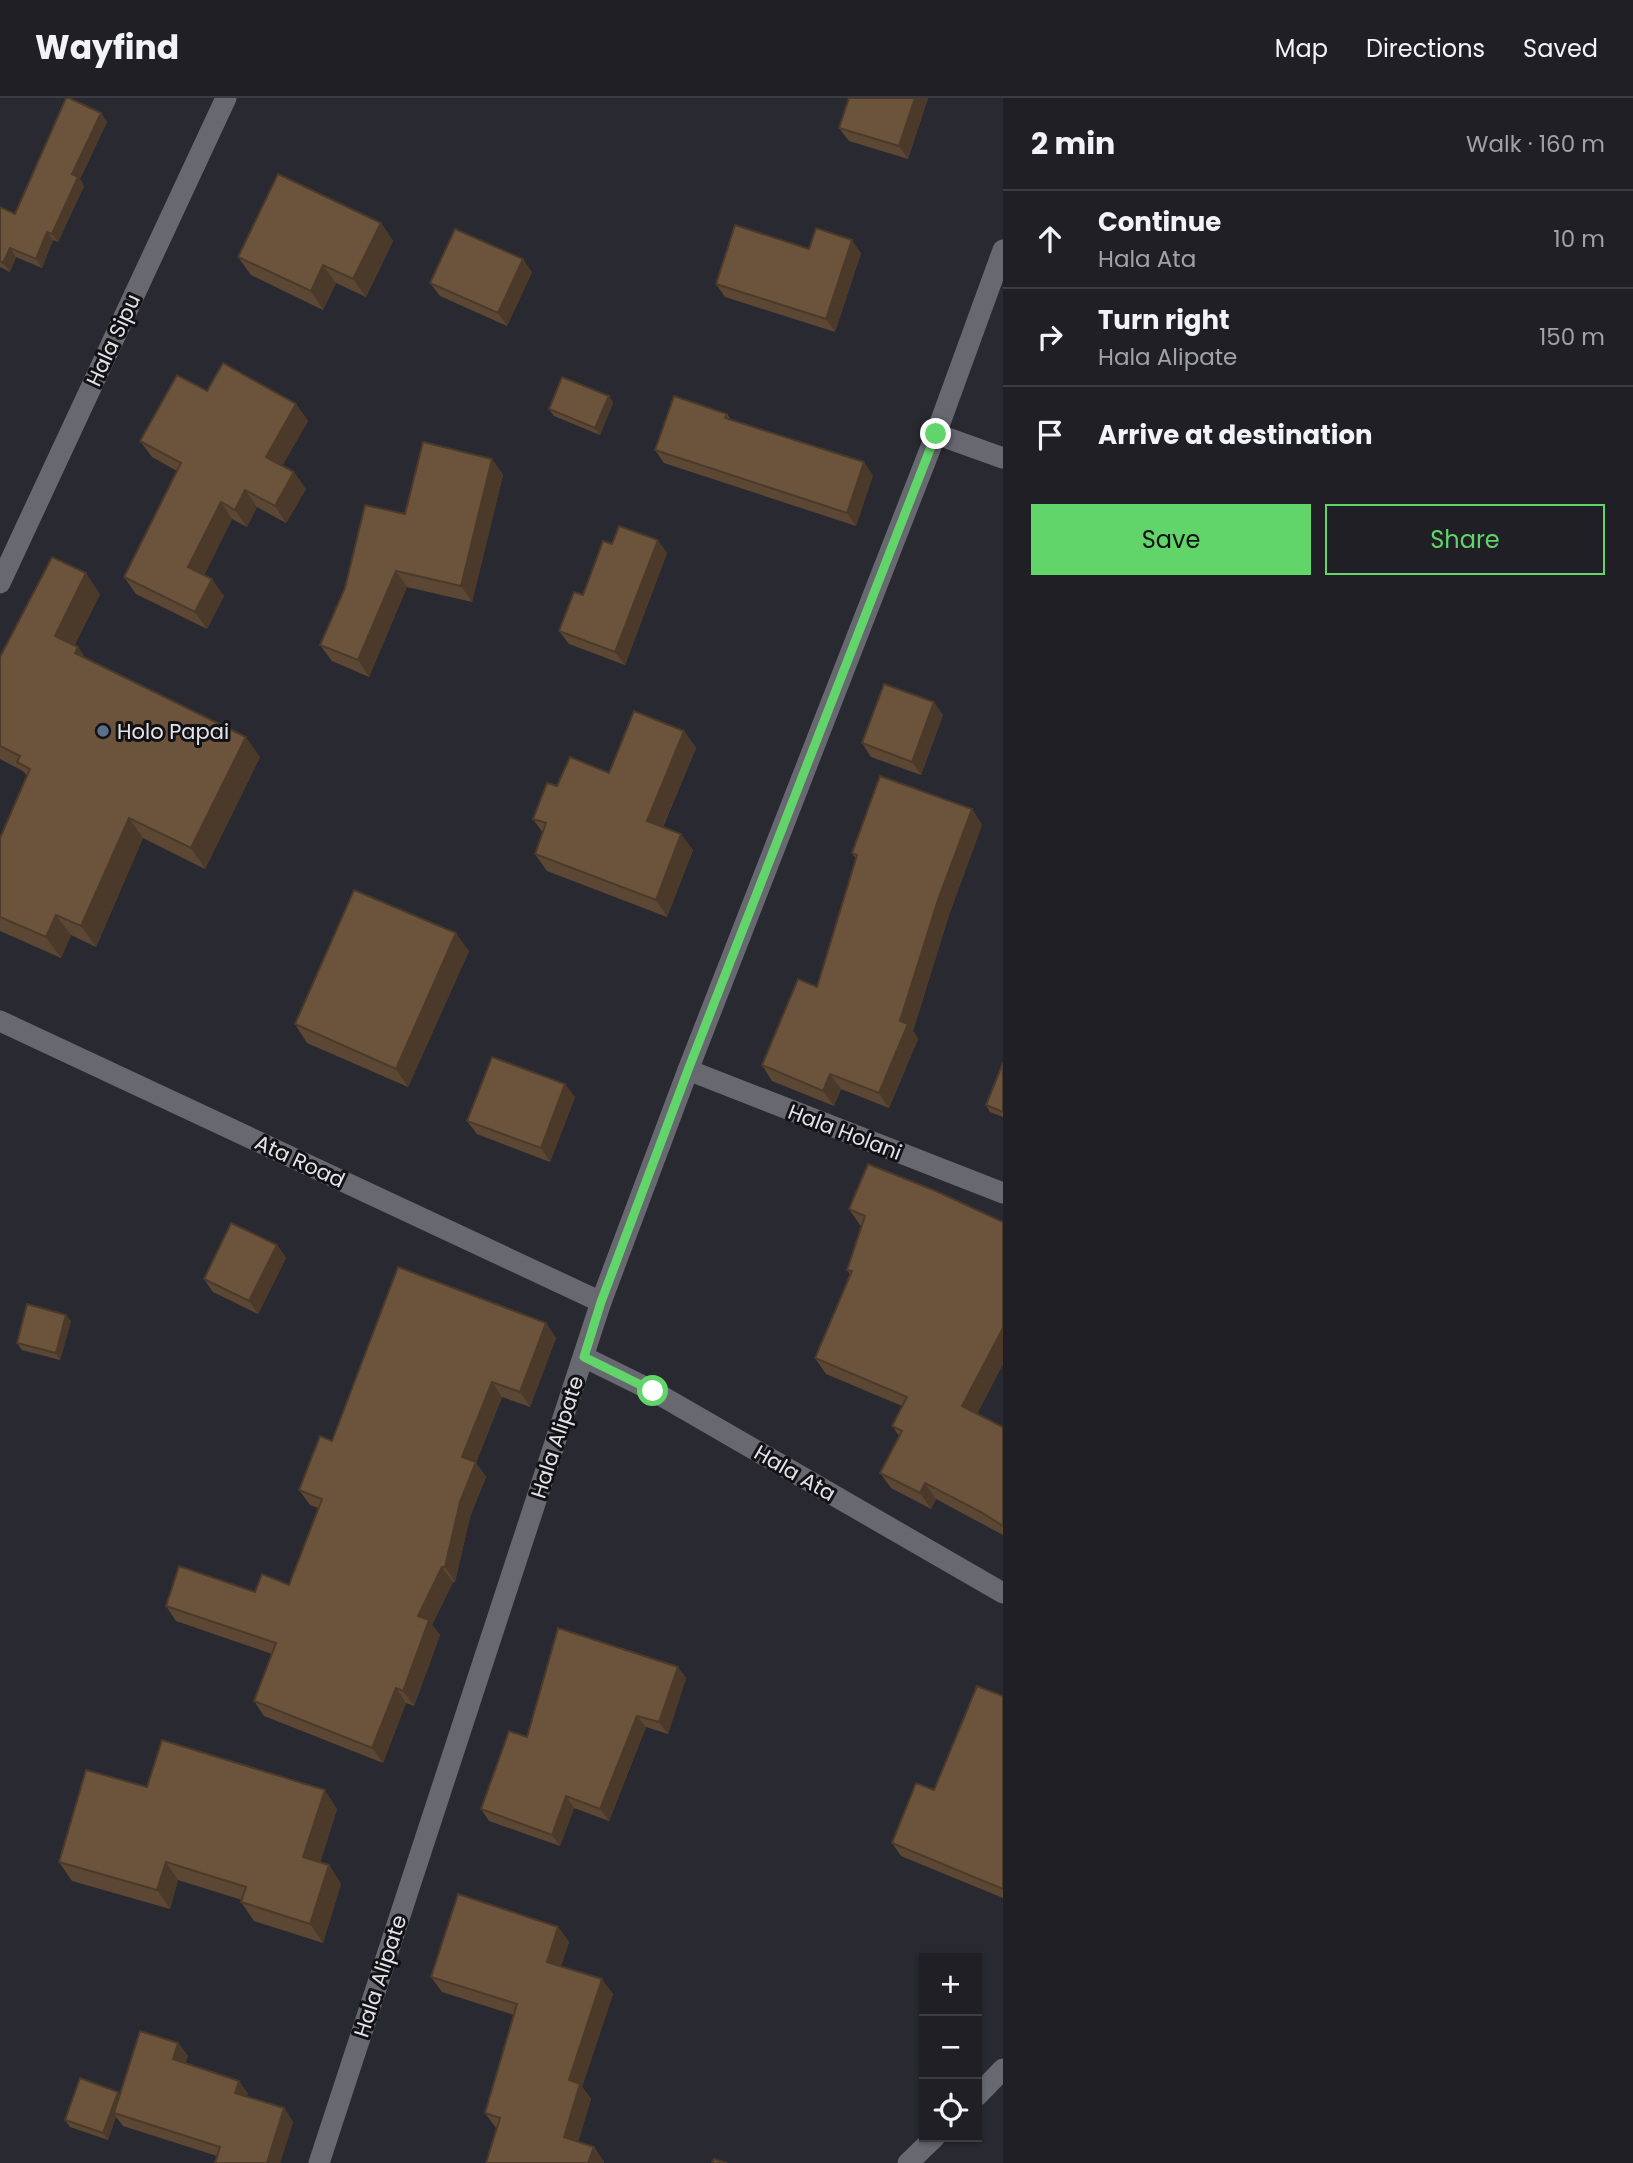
<!DOCTYPE html>
<html lang="en">
<head>
<meta charset="utf-8">
<style>
  body { margin:0; font-family:Poppins,sans-serif; background:#2c2c32; color:#f1f3f6 }
  .controls { position:absolute; right:21px; bottom:21px; display:grid; overflow:hidden; border-radius:0px; box-shadow:0 2px 5px #0004 }
  .controls button { width:63px; height:63px; display:grid; place-items:center; padding:0; border:0; border-bottom:2px solid #3c3d42; background:#1f1f25; color:#f1f3f6; font:35px sans-serif }
  .stop { position:absolute; width:21px; height:21px; margin:-16px; border:5px solid #61d56a; border-radius:50%; background:#fff }
  .stop.end { background:#61d56a; border-color:#fff; box-shadow:0 2px 7px #0008 }
  .list { margin:0; padding:0; list-style:none }
  h2 { display:flex; justify-content:space-between; align-items:center; height:91px; margin:0; padding:0 28px; font-size:30px }
  h2 small { font-size:23px; font-weight:400; color:#a1a2a7 }
  .list li { display:grid; grid-template-columns:46px 1fr auto; gap:21px; align-items:center; box-sizing:border-box; height:98px; padding:0 28px; border-top:2px solid #3c3d42 }
  .list b { display:block; font-size:26px; white-space:nowrap }
  .list p { margin:0; font-size:23px; white-space:nowrap; color:#a1a2a7 }
  .list em { font-size:23px; font-style:normal; color:#a1a2a7 }
  .actions { display:flex; gap:14px; padding:21px 28px }
  .actions a { flex:1; padding:16px 0; border:2px solid #61d56a; border-radius:0px; text-align:center; font-size:24px; color:#61d56a }
  .actions .main { background:#61d56a; color:#111 }
  .icon { flex:none; width:38px; height:38px; fill:none; stroke:currentColor; stroke-width:2; stroke-linecap:round; stroke-linejoin:round }
  .map { position:relative; flex:none; width:1003px; height:2065px; overflow:hidden }
  header { display:flex; align-items:center; gap:42px; box-sizing:border-box; height:98px; padding:0 35px; background:#1f1f25; border-bottom:2px solid #3c3d42 }
  header strong { font-size:33px }
  nav { display:flex; gap:38px; margin-inline-start:auto; font-size:24px }
  main { display:flex }
  aside { flex:1; background:#1f1f25 }
  .map>svg:first-child { display:block }
  .lines { fill:none; stroke-linecap:round; stroke-linejoin:round }
  .minor { stroke:#686871; stroke-width:21 }
  .tertiary { stroke:#686871; stroke-width:21 }
  .wall { fill:#5c4734 }
  .shaded-wall { fill:#4b3a2a }
  .building { fill:#6b533c; stroke:#4b3a2a; stroke-width:2 }
  .route { stroke:#61d56a; stroke-width:9 }
  .service-dot { fill:#5c6f8a; stroke:#121216; stroke-width:2.5 }
  .labels { text-anchor:middle; dominant-baseline:central; stroke-width:6; stroke-linejoin:round; paint-order:stroke }
  .street-label { font-size:21px; fill:#e2e2e7; stroke:#121216 }
  .poi-label { font-size:21px; fill:#e2e2e7; stroke:#121216; text-anchor:start }
</style>
</head>
<body>
<header>
<strong>Wayfind</strong>
<nav><a>Map</a><a>Directions</a><a>Saved</a></nav>
</header>
<main>
<div class="map">
<svg width="1003" height="2065" viewBox="0 0 1003 2065">
  <rect width="100%" height="100%" fill="#292931"/>
  <g class="lines">
    <g class="minor">
      <path d="M 936,336 L 1003,360"/>
      <path d="M 0,485 L 226,0"/>
      <path d="M 0,923 L 601,1204"/>
      <path d="M 688,972 L 1003,1095"/>
      <path d="M 584,1259 L 653,1293 L 1003,1495"/>
      <path d="M 977,1998 L 1003,1971"/>
      <path d="M 908,2065 L 935,2039"/>
    </g>
    <path class="tertiary" d="M 319,2065 L 601,1204 L 688,972 L 936,336 L 1003,152"/>
  </g>
  <g class="wall">
    <path d="M 849,0 L 928,0 L 908,61 L 849,43 L 839,30 Z"/>
    <path d="M 101,15 L 107,24 L 80,81 L 84,88 L 58,144 L 53,142 L 42,170 L 16,159 L 10,174 L 0,169 L 0,109 L 15,116 Z"/>
    <path d="M 381,125 L 393,143 L 366,199 L 336,185 L 323,212 L 251,177 L 238,159 Z"/>
    <path d="M 809,151 L 861,155 L 835,234 L 725,199 L 716,186 Z"/>
    <path d="M 532,174 L 507,228 L 440,198 L 430,185 Z"/>
    <path d="M 207,293 L 296,306 L 308,323 L 282,368 L 306,391 L 286,425 L 257,409 L 247,429 L 232,421 L 204,477 L 224,498 L 207,531 L 136,496 L 124,479 L 177,373 L 152,359 L 140,343 Z"/>
    <path d="M 609,298 L 613,305 L 600,337 L 554,318 L 549,311 Z"/>
    <path d="M 727,316 L 731,322 L 873,377 L 856,428 L 664,365 L 655,352 Z"/>
    <path d="M 492,361 L 503,377 L 472,504 L 407,489 L 369,579 L 332,563 L 320,547 L 405,416 Z"/>
    <path d="M 612,446 L 667,455 L 625,567 L 569,546 L 559,533 L 583,497 Z"/>
    <path d="M 100,496 L 74,548 L 78,549 L 86,561 L 260,659 L 205,771 L 143,740 L 96,849 L 71,837 L 61,860 L 0,833 L 0,740 L 27,678 L 23,673 L 0,661 L 0,559 Z"/>
    <path d="M 943,617 L 921,677 L 871,659 L 862,645 Z"/>
    <path d="M 684,633 L 696,650 L 663,729 L 693,752 L 667,819 L 547,773 L 535,756 L 543,735 L 533,721 L 557,688 L 609,675 Z"/>
    <path d="M 972,711 L 982,727 L 949,817 L 913,933 L 918,941 L 889,1010 L 841,991 L 834,1008 L 772,983 L 762,967 L 817,889 L 856,761 L 852,755 Z"/>
    <path d="M 469,853 L 408,989 L 307,945 L 295,926 Z"/>
    <path d="M 1003,965 L 1003,1019 L 990,1014 L 986,1007 Z"/>
    <path d="M 575,999 L 550,1064 L 477,1036 L 467,1023 Z"/>
    <path d="M 868,1066 L 1003,1266 L 977,1316 L 1003,1329 L 1003,1437 L 936,1401 L 931,1411 L 891,1390 L 880,1375 L 900,1339 L 892,1328 L 902,1308 L 826,1276 L 815,1260 L 850,1176 L 847,1172 L 862,1128 L 860,1127 L 849,1111 Z"/>
    <path d="M 277,1147 L 286,1160 L 258,1216 L 213,1194 L 204,1181 Z"/>
    <path d="M 71,1223 L 60,1262 L 22,1252 L 17,1245 Z"/>
    <path d="M 546,1225 L 556,1240 L 530,1309 L 502,1299 L 476,1365 L 486,1379 L 470,1419 L 455,1484 L 453,1484 L 432,1527 L 440,1537 L 414,1608 L 406,1605 L 383,1665 L 264,1618 L 254,1603 L 272,1556 L 176,1523 L 166,1508 L 289,1487 L 318,1410 L 310,1407 L 299,1392 L 332,1343 Z"/>
    <path d="M 678,1569 L 686,1580 L 668,1636 L 646,1629 L 609,1723 L 574,1710 L 560,1748 L 489,1723 L 481,1711 L 527,1639 Z"/>
    <path d="M 1003,1598 L 1003,1800 L 901,1758 L 892,1745 L 934,1692 Z"/>
    <path d="M 147,1689 L 337,1711 L 320,1765 L 329,1767 L 341,1786 L 323,1845 L 254,1823 L 241,1804 L 242,1802 L 178,1782 L 170,1811 L 72,1783 L 59,1764 Z"/>
    <path d="M 558,1829 L 569,1844 L 561,1868 L 613,1896 L 582,1989 L 591,2001 L 578,2044 L 594,2049 L 604,2064 L 496,2030 L 485,2015 L 514,1917 L 442,1894 L 431,1879 Z"/>
    <path d="M 178,1945 L 188,1958 L 185,1965 L 239,1983 L 248,1996 L 247,1999 L 284,2010 L 293,2024 L 280,2065 L 214,2065 L 217,2058 L 123,2028 L 116,2019 L 108,2042 L 70,2029 L 65,2022 L 120,1996 Z"/>
  </g>
  <g class="shaded-wall">
    <path d="M 915,0 L 928,0 L 908,61 L 899,48 Z"/>
    <path d="M 101,15 L 107,24 L 80,81 L 84,88 L 58,144 L 52,136 L 72,76 Z"/>
    <path d="M 381,125 L 393,143 L 366,199 L 353,181 Z"/>
    <path d="M 47,134 L 53,142 L 42,170 L 36,161 Z"/>
    <path d="M 852,142 L 861,155 L 835,234 L 826,221 Z"/>
    <path d="M 10,150 L 16,159 L 10,174 L 3,165 Z"/>
    <path d="M 523,161 L 532,174 L 507,228 L 498,215 Z"/>
    <path d="M 323,167 L 336,185 L 323,212 L 311,193 Z"/>
    <path d="M 609,298 L 613,305 L 600,337 L 595,330 Z"/>
    <path d="M 296,306 L 308,323 L 278,375 L 266,359 Z"/>
    <path d="M 492,361 L 503,377 L 472,504 L 461,488 Z"/>
    <path d="M 864,364 L 873,377 L 856,428 L 847,415 Z"/>
    <path d="M 294,374 L 306,391 L 286,425 L 275,408 Z"/>
    <path d="M 245,392 L 257,409 L 247,429 L 235,412 Z"/>
    <path d="M 221,404 L 232,421 L 200,486 L 188,469 Z"/>
    <path d="M 658,442 L 667,455 L 625,567 L 615,554 Z"/>
    <path d="M 396,473 L 407,489 L 369,579 L 358,562 Z"/>
    <path d="M 86,475 L 100,496 L 69,558 L 55,538 Z"/>
    <path d="M 212,481 L 224,498 L 207,531 L 195,514 Z"/>
    <path d="M 78,549 L 92,570 L 75,555 Z"/>
    <path d="M 934,604 L 943,617 L 921,677 L 912,664 Z"/>
    <path d="M 684,633 L 696,650 L 658,739 L 647,723 Z"/>
    <path d="M 246,639 L 260,659 L 205,771 L 191,750 Z"/>
    <path d="M 972,711 L 982,727 L 949,817 L 913,933 L 918,941 L 889,1010 L 879,995 L 938,802 Z"/>
    <path d="M 129,720 L 143,740 L 96,849 L 81,828 Z"/>
    <path d="M 681,736 L 693,752 L 667,819 L 656,802 Z"/>
    <path d="M 56,817 L 71,837 L 61,860 L 46,839 Z"/>
    <path d="M 456,835 L 469,853 L 408,989 L 396,971 Z"/>
    <path d="M 830,976 L 841,991 L 834,1008 L 823,993 Z"/>
    <path d="M 565,986 L 575,999 L 550,1064 L 541,1050 Z"/>
    <path d="M 277,1147 L 286,1160 L 258,1216 L 249,1203 Z"/>
    <path d="M 66,1217 L 71,1223 L 60,1262 L 56,1255 Z"/>
    <path d="M 546,1225 L 556,1240 L 530,1309 L 520,1294 Z"/>
    <path d="M 1003,1230 L 1003,1266 L 973,1323 L 962,1308 Z"/>
    <path d="M 492,1284 L 502,1299 L 476,1365 L 486,1379 L 470,1419 L 455,1484 L 445,1469 L 462,1359 Z"/>
    <path d="M 925,1385 L 936,1401 L 931,1411 L 920,1395 Z"/>
    <path d="M 442,1469 L 453,1484 L 432,1527 L 440,1537 L 414,1608 L 403,1593 L 418,1518 Z"/>
    <path d="M 678,1569 L 686,1580 L 668,1636 L 659,1624 Z"/>
    <path d="M 396,1590 L 406,1605 L 383,1665 L 372,1650 Z"/>
    <path d="M 637,1618 L 646,1629 L 609,1723 L 600,1711 Z"/>
    <path d="M 325,1692 L 337,1711 L 316,1777 L 303,1759 Z"/>
    <path d="M 566,1698 L 574,1710 L 560,1748 L 552,1737 Z"/>
    <path d="M 166,1764 L 178,1782 L 170,1811 L 157,1792 Z"/>
    <path d="M 329,1767 L 341,1786 L 323,1845 L 310,1826 Z"/>
    <path d="M 558,1829 L 569,1844 L 557,1879 L 547,1864 Z"/>
    <path d="M 602,1881 L 613,1896 L 582,1989 L 591,2001 L 575,2054 L 564,2039 L 569,1982 Z"/>
    <path d="M 178,1945 L 188,1958 L 182,1975 L 173,1961 Z"/>
    <path d="M 239,1983 L 248,1996 L 244,2008 L 235,1995 Z"/>
    <path d="M 118,1994 L 123,2001 L 114,2015 L 116,2019 L 108,2042 L 103,2035 Z"/>
    <path d="M 284,2010 L 293,2024 L 280,2065 L 267,2065 Z"/>
    <path d="M 594,2049 L 604,2064 L 604,2065 L 588,2065 Z"/>
  </g>
  <g class="building">
    <path d="M 66,0 L 69,0 L 101,15 L 72,76 L 78,79 L 52,136 L 47,134 L 36,161 L 10,150 L 3,165 L 0,163 L 0,109 L 15,116 Z"/>
    <path d="M 849,0 L 915,0 L 899,48 L 839,30 Z"/>
    <path d="M 278,76 L 381,125 L 353,181 L 323,167 L 311,193 L 238,159 Z"/>
    <path d="M 735,127 L 809,151 L 816,130 L 852,142 L 826,221 L 716,186 Z"/>
    <path d="M 455,131 L 523,161 L 498,215 L 430,185 Z"/>
    <path d="M 223,265 L 296,306 L 266,359 L 294,374 L 275,408 L 245,392 L 235,412 L 221,404 L 188,469 L 212,481 L 195,514 L 124,479 L 181,365 L 140,343 L 177,277 L 207,293 Z"/>
    <path d="M 562,279 L 609,298 L 595,330 L 549,311 Z"/>
    <path d="M 674,298 L 727,316 L 725,320 L 864,364 L 847,415 L 655,352 Z"/>
    <path d="M 423,344 L 492,361 L 461,488 L 396,473 L 358,562 L 320,547 L 345,490 L 365,407 L 405,416 Z"/>
    <path d="M 619,428 L 658,442 L 615,554 L 559,533 L 574,494 L 583,497 L 603,443 L 612,446 Z"/>
    <path d="M 52,459 L 86,475 L 55,538 L 78,549 L 75,555 L 246,639 L 191,750 L 129,720 L 81,828 L 56,817 L 46,839 L 0,819 L 0,740 L 30,671 L 17,664 L 20,658 L 0,648 L 0,559 Z"/>
    <path d="M 884,586 L 934,604 L 912,664 L 862,645 Z"/>
    <path d="M 634,613 L 684,633 L 647,723 L 681,736 L 656,802 L 535,756 L 546,725 L 533,721 L 547,685 L 557,688 L 570,659 L 609,675 Z"/>
    <path d="M 880,678 L 972,711 L 938,802 L 900,923 L 908,926 L 879,995 L 830,976 L 823,993 L 762,967 L 798,881 L 817,889 L 857,757 L 852,755 Z"/>
    <path d="M 354,792 L 456,835 L 396,971 L 295,926 Z"/>
    <path d="M 492,959 L 565,986 L 541,1050 L 467,1023 Z"/>
    <path d="M 1003,965 L 1003,1014 L 986,1007 Z"/>
    <path d="M 868,1066 L 936,1093 L 1003,1124 L 1003,1230 L 962,1308 L 1003,1329 L 1003,1428 L 981,1414 L 925,1385 L 920,1395 L 880,1375 L 902,1333 L 892,1328 L 907,1299 L 815,1260 L 852,1173 L 847,1172 L 865,1118 L 849,1111 Z"/>
    <path d="M 231,1125 L 277,1147 L 249,1203 L 204,1181 Z"/>
    <path d="M 398,1169 L 546,1225 L 520,1294 L 492,1284 L 462,1359 L 476,1364 L 460,1404 L 445,1469 L 442,1469 L 418,1518 L 429,1522 L 403,1593 L 396,1590 L 372,1650 L 254,1603 L 276,1545 L 166,1508 L 179,1468 L 255,1494 L 262,1476 L 289,1487 L 322,1401 L 299,1392 L 320,1338 L 332,1343 Z"/>
    <path d="M 27,1206 L 66,1217 L 56,1255 L 17,1245 Z"/>
    <path d="M 558,1530 L 678,1569 L 659,1624 L 637,1618 L 600,1711 L 566,1698 L 552,1737 L 481,1711 L 509,1633 L 527,1639 Z"/>
    <path d="M 977,1588 L 1003,1598 L 1003,1791 L 892,1745 L 916,1685 L 934,1692 Z"/>
    <path d="M 162,1642 L 325,1692 L 303,1759 L 329,1767 L 310,1826 L 241,1804 L 246,1789 L 166,1764 L 157,1792 L 59,1764 L 86,1672 L 147,1689 Z"/>
    <path d="M 458,1796 L 558,1829 L 547,1864 L 602,1881 L 569,1982 L 580,1986 L 564,2039 L 594,2049 L 588,2065 L 486,2065 L 500,2020 L 485,2015 L 517,1906 L 431,1879 Z"/>
    <path d="M 140,1933 L 178,1945 L 173,1961 L 239,1983 L 235,1995 L 284,2010 L 267,2065 L 215,2065 L 220,2049 L 114,2015 Z"/>
    <path d="M 80,1980 L 118,1994 L 103,2035 L 65,2022 Z"/>
    <path d="M 714,2061 L 727,2065 L 712,2065 Z"/>
  </g>
  <g class="lines">
    <path class="route" d="M 653,1293 L 584,1259 L 601,1204 L 688,972 L 936,336"/>
  </g>
  <circle class="service-dot" cx="103" cy="633" r="7"/>
  <g class="labels">
    <g class="street-label">
      <text transform="translate(113 242) rotate(-65)">Hala Sipu</text>
      <text transform="translate(845 1034) rotate(21)">Hala Holani</text>
      <text transform="translate(300 1063) rotate(25)">Ata Road</text>
      <text transform="translate(557 1339) rotate(-72)">Hala Alipate</text>
      <text transform="translate(795 1375) rotate(30)">Hala Ata</text>
      <text transform="translate(380 1878) rotate(-72)">Hala Alipate</text>
    </g>
    <g class="poi-label">
      <text x="117" y="633">Holo Papai</text>
    </g>
  </g>
</svg>
<div class="controls">
<button>+</button>
<button>−</button>
<button><svg class="icon" aria-label="locate" viewBox="0 0 24 24"><circle cx="12" cy="12" r="6"/><path d="M12 2v4M12 18v4M2 12h4M18 12h4"/></svg></button>
</div>
<div class="stop" style="left:653px;top:1293px"></div>
<div class="stop end" style="left:936px;top:336px"></div>
</div>
<aside>
<h2>2 min<small>Walk · 160 m</small></h2>
<ul class="list">
<li><svg class="icon" aria-label="ahead" viewBox="0 0 24 24"><path d="M12 20V5M6 11l6-6 6 6"/></svg><div><b>Continue</b><p>Hala Ata</p></div><em>10 m</em></li>
<li><svg class="icon" aria-label="right" viewBox="0 0 24 24"><path d="M7 20v-9h11M14 6l5 5-5 5"/></svg><div><b>Turn right</b><p>Hala Alipate</p></div><em>150 m</em></li>
<li><svg class="icon" aria-label="arrive" viewBox="0 0 24 24"><path d="M6 21V4h12l-3 4 3 4H6"/></svg><div><b>Arrive at destination</b></div></li>
</ul>
<div class="actions"><a class="main">Save</a><a>Share</a></div>
</aside>
</main>
</body>
</html>
